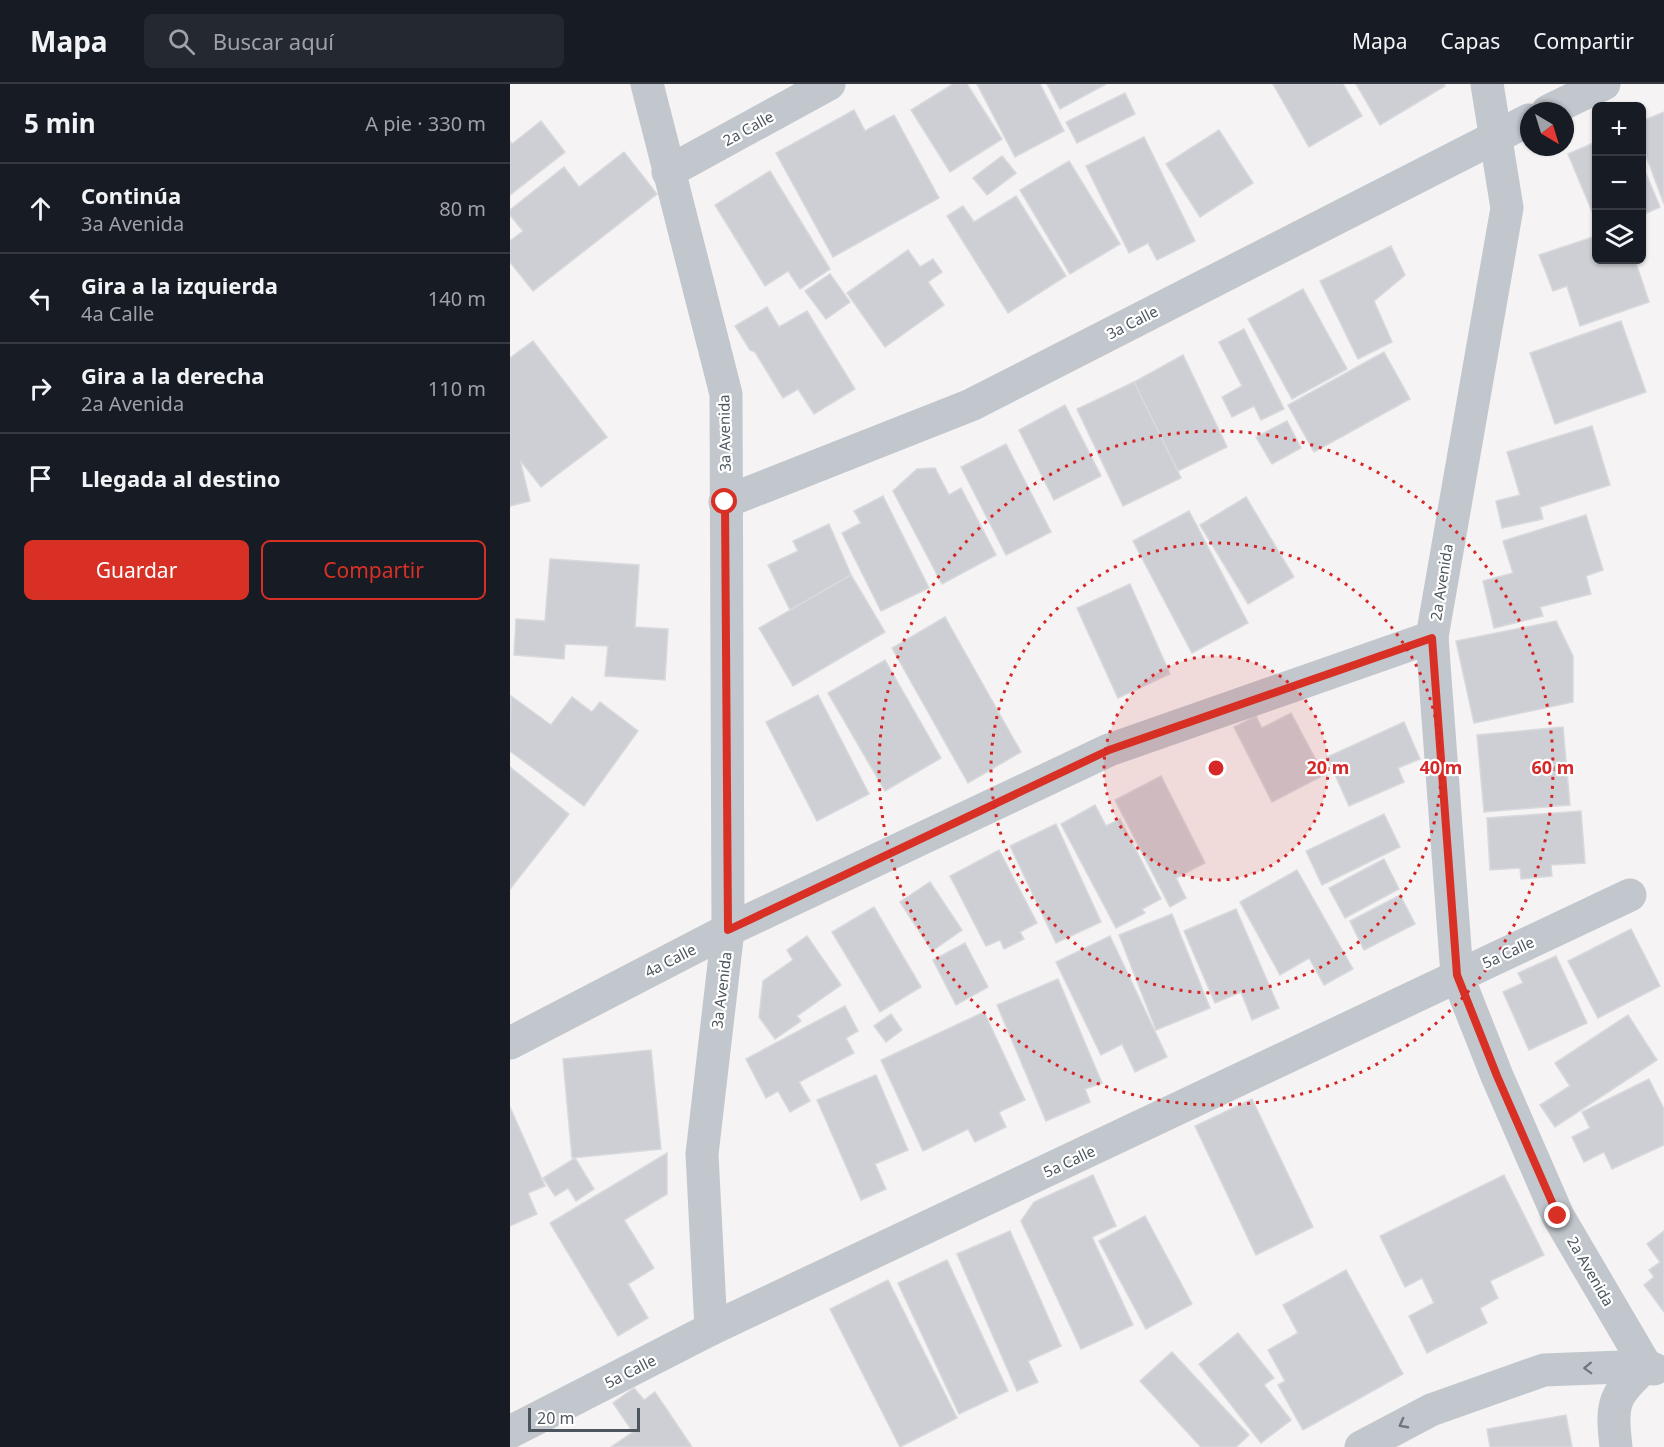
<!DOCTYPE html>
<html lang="es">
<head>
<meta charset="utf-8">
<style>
  body { margin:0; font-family:"Noto Sans",sans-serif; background:#242831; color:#f1f3f6 }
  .controls { position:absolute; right:18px; top:18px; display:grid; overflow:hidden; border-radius:9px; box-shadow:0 2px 4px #0004 }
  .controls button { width:54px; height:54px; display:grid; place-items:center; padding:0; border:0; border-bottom:2px solid #363941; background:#171b24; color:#f1f3f6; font:30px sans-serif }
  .compass { position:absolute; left:1010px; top:18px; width:54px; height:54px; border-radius:50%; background:#171b24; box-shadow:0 2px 4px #0004; rotate:142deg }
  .scale { position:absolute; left:18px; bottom:15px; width:112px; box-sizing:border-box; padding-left:6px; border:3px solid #4d565e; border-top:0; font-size:16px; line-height:21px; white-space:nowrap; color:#4d565e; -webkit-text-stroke:4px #fff; paint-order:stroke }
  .stop { position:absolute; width:18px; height:18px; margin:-14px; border:4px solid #d93025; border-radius:50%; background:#fff }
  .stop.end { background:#d93025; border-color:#fff; box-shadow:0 2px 6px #0008 }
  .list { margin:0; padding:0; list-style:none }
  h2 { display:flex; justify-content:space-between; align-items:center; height:78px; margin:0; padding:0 24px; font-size:26px }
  h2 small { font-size:20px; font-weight:400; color:#9ea1a6 }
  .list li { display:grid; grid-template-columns:39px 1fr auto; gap:18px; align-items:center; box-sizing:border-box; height:90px; padding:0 24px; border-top:2px solid #363941 }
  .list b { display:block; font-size:22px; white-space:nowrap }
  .list p { margin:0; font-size:20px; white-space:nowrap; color:#9ea1a6 }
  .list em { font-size:20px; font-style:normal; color:#9ea1a6 }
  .actions { display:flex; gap:12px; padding:18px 24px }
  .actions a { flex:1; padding:14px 0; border:2px solid #d93025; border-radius:9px; text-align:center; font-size:21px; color:#d93025 }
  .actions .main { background:#d93025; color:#fff }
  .icon { flex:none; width:33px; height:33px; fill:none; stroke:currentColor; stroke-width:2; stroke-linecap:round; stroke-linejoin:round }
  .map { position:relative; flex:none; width:1154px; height:1363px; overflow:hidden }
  header { display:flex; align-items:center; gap:36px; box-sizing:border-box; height:84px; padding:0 30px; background:#171b24; border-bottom:2px solid #363941 }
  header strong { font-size:28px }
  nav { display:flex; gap:33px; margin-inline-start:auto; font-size:21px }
  .search { width:420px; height:54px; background:#242831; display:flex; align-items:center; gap:15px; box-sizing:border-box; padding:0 21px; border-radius:9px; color:#9ea1a6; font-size:22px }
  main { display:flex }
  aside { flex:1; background:#171b24 }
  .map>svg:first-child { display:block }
  .building { fill:#cdcfd4; stroke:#d8d9dd; stroke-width:1.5 }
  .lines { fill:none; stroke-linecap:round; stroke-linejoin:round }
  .minor { stroke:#c1c7cd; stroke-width:33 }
  .oneway { stroke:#70787f }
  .route { stroke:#d93025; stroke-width:8 }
  .ring { fill:none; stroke:#d62828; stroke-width:3; stroke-dasharray:3 6 }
  .labels { text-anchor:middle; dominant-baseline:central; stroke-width:4.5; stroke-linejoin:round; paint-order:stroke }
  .street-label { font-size:15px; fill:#4d565e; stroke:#fff }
  .centre { fill:#d62828; stroke:#fff; stroke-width:3 }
  .ring-label { font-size:18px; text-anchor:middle; font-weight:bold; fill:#d62828; stroke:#fff; stroke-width:4.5; stroke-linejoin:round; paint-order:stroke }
</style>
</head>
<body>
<header>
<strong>Mapa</strong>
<div class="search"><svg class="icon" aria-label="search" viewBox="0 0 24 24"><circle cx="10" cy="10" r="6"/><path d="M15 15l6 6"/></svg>Buscar aquí</div>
<nav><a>Mapa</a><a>Capas</a><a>Compartir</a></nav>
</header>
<main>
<aside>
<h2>5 min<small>A pie · 330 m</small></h2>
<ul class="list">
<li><svg class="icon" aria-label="ahead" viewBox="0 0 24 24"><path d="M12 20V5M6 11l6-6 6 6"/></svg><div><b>Continúa</b><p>3a Avenida</p></div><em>80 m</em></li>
<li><svg class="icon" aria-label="left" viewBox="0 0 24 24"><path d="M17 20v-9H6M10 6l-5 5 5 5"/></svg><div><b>Gira a la izquierda</b><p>4a Calle</p></div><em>140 m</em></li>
<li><svg class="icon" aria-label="right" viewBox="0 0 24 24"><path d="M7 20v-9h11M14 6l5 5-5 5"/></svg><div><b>Gira a la derecha</b><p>2a Avenida</p></div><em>110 m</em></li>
<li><svg class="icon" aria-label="arrive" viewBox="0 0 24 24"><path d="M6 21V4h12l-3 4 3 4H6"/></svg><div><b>Llegada al destino</b></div></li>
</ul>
<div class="actions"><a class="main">Guardar</a><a>Compartir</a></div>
</aside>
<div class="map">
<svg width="1154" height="1363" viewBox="0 0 1154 1363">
  <rect width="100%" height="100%" fill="#f5f3f3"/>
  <g class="building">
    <path d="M 443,0 L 457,0 L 492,55 L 440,88 L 401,26 Z"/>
    <path d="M 467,0 L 530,0 L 554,47 L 505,73 Z"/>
    <path d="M 537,0 L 596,0 L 550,25 Z"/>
    <path d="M 763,0 L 833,0 L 852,32 L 799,63 Z"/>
    <path d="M 846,0 L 934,0 L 935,2 L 870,41 Z"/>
    <path d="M 615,9 L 625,30 L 567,59 L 556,38 Z"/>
    <path d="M 344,26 L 355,47 L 384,31 L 429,114 L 323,173 L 266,69 Z"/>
    <path d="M 1154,28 L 1154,120 L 1132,61 L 1132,37 Z"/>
    <path d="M 31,37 L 55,68 L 0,111 L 0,57 L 2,60 Z"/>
    <path d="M 709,46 L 743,99 L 690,133 L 656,80 Z"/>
    <path d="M 634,53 L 685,157 L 647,176 L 638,159 L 619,169 L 576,82 Z"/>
    <path d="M 1086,58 L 1086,137 L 1058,70 Z"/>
    <path d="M 114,68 L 147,110 L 23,207 L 0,178 L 0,157 L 13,147 L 0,131 L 0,126 L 54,83 L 69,103 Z"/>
    <path d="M 492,72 L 506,89 L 477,111 L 463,94 Z"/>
    <path d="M 559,77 L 610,160 L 560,190 L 510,106 Z"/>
    <path d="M 1132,80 L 1150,123 L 1132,131 Z"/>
    <path d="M 260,87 L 320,185 L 290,205 L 278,187 L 255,202 L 205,121 Z"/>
    <path d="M 506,112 L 556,192 L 498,229 L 437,132 L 453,122 L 464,138 Z"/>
    <path d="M 1086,152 L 1086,176 L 1125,176 L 1139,218 L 1070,242 L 1057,202 L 1043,207 L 1029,171 Z"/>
    <path d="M 881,162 L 895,191 L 864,217 L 882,258 L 848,275 L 810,197 Z"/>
    <path d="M 398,166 L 410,183 L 423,175 L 432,188 L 418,198 L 434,221 L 375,263 L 337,209 Z"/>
    <path d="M 320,190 L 340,218 L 316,235 L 295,207 Z"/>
    <path d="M 793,205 L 837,285 L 782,315 L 738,235 Z"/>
    <path d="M 257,223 L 269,243 L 297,227 L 345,305 L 304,330 L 288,305 L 273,314 L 245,268 L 240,266 L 225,242 Z"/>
    <path d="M 1111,237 L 1136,308 L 1045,340 L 1020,269 Z"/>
    <path d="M 734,245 L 774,325 L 751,336 L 744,322 L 722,333 L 712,313 L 732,302 L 709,258 Z"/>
    <path d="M 23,257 L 97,353 L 31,403 L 10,376 L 20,417 L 0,422 L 0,274 Z"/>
    <path d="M 874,268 L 900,315 L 804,368 L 778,321 Z"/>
    <path d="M 673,271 L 717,363 L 668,387 L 624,298 Z"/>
    <path d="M 624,298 L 671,394 L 613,422 L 567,325 Z"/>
    <path d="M 555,321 L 591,392 L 544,416 L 509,346 Z"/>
    <path d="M 777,337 L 791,364 L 762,380 L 746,353 Z"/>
    <path d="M 1082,342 L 1100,401 L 1030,423 L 1033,435 L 992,444 L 986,417 L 1010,411 L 997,368 Z"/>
    <path d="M 496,360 L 541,448 L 496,471 L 451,383 Z"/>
    <path d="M 425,384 L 439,411 L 451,404 L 486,471 L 432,500 L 383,407 L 407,385 Z"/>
    <path d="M 373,412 L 419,504 L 371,527 L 332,449 L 351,439 L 344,427 Z"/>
    <path d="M 736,413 L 784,493 L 738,520 L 690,441 Z"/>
    <path d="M 679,427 L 738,539 L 682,569 L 623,457 Z"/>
    <path d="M 1076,431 L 1093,486 L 1076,492 L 1081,510 L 1030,523 L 1033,532 L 984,544 L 973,497 L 1003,489 L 993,457 Z"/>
    <path d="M 319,440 L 341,491 L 280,526 L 258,481 L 288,467 L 283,457 Z"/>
    <path d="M 40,475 L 129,481 L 125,543 L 158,545 L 155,596 L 95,592 L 98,562 L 55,560 L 54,575 L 4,571 L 6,535 L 35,537 Z"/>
    <path d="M 341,491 L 375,548 L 283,602 L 249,544 Z"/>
    <path d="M 620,500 L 660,590 L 608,614 L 567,524 Z"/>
    <path d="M 435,533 L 511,668 L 458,699 L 382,564 Z"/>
    <path d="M 1046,537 L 1063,572 L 1063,618 L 964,639 L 946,557 Z"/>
    <path d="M 375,576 L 431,674 L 375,707 L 318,609 Z"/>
    <path d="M 308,611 L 359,710 L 307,737 L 256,638 Z"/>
    <path d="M 1,612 L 41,641 L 62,613 L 82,628 L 90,618 L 128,647 L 74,722 L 0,667 Z"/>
    <path d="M 781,629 L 814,691 L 762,718 L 724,643 L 746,632 L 752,644 Z"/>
    <path d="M 894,638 L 910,675 L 888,684 L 894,698 L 839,722 L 817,673 Z"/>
    <path d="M 1053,643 L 1060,721 L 974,728 L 967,651 Z"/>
    <path d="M 0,683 L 59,730 L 0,805 Z"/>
    <path d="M 651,692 L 695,779 L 666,794 L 676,814 L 660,823 L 605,716 Z"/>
    <path d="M 585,721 L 596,742 L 610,735 L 651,815 L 632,825 L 635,829 L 606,844 L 551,740 Z"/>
    <path d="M 1071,727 L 1075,779 L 1041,781 L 1042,792 L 1011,795 L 1010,784 L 980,786 L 977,734 Z"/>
    <path d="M 874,730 L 890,763 L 812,801 L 796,767 Z"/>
    <path d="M 546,740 L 591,838 L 546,859 L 500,762 Z"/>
    <path d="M 489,766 L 527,839 L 510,848 L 514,855 L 494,865 L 490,856 L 476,862 L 440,792 Z"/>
    <path d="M 874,775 L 889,805 L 835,834 L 819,804 Z"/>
    <path d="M 787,786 L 843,885 L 814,901 L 799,874 L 770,891 L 730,818 Z"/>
    <path d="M 420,798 L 452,846 L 422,867 L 390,818 Z"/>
    <path d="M 890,811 L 905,840 L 854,866 L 840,837 Z"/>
    <path d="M 364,823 L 411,903 L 370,928 L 322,848 Z"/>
    <path d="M 726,825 L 769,924 L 742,936 L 731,908 L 705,919 L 674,847 Z"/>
    <path d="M 662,830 L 700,924 L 646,946 L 609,851 Z"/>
    <path d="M 1121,845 L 1150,902 L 1088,934 L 1058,877 Z"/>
    <path d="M 297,852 L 331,901 L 287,932 L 291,937 L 265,955 L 249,933 L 253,897 L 283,876 L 277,866 Z"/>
    <path d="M 600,852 L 657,973 L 625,988 L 612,960 L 591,971 L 546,878 Z"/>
    <path d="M 455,859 L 478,903 L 446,921 L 423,876 Z"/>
    <path d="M 1046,872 L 1077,939 L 1019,966 L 993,908 L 1013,899 L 1008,889 Z"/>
    <path d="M 548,895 L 592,999 L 575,1005 L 580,1018 L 536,1037 L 487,921 Z"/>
    <path d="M 335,922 L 348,947 L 336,954 L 344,969 L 289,998 L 300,1017 L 280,1028 L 268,1007 L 256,1014 L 236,975 Z"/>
    <path d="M 474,928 L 515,1016 L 489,1028 L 496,1043 L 465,1058 L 458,1045 L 413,1067 L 371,976 Z"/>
    <path d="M 381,930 L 392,946 L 376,958 L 364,942 Z"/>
    <path d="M 1118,931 L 1147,976 L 1045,1043 L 1030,1021 L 1060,1002 L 1045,979 Z"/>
    <path d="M 141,966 L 151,1065 L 62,1074 L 53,975 Z"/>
    <path d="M 366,991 L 398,1066 L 365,1080 L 376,1105 L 351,1116 L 307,1016 Z"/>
    <path d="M 1139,995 L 1154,1025 L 1154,1061 L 1102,1085 L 1094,1068 L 1074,1078 L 1062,1053 L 1080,1044 L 1072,1028 Z"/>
    <path d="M 742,1015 L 803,1143 L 746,1171 L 685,1042 Z"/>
    <path d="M 0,1023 L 35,1102 L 18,1109 L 27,1130 L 0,1142 Z"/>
    <path d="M 157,1069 L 157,1110 L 114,1136 L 144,1184 L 118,1200 L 138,1234 L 108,1252 L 40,1139 Z"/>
    <path d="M 65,1074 L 84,1105 L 66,1117 L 58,1104 L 45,1112 L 33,1094 Z"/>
    <path d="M 583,1091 L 606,1142 L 582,1153 L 623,1241 L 571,1265 L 511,1137 L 524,1118 Z"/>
    <path d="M 994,1091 L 1034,1171 L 980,1197 L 988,1214 L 970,1224 L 977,1239 L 917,1269 L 899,1232 L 924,1219 L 912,1194 L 895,1203 L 870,1152 Z"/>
    <path d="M 635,1132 L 682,1220 L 636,1245 L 589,1157 Z"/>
    <path d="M 500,1147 L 551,1262 L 518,1277 L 528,1298 L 507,1307 L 447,1170 Z"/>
    <path d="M 1154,1147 L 1154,1228 L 1134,1201 L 1144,1193 L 1139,1186 L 1150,1178 L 1137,1160 Z"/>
    <path d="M 437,1176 L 498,1307 L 449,1330 L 388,1199 Z"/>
    <path d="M 836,1186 L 893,1290 L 793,1346 L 768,1301 L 775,1297 L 758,1266 L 788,1249 L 773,1221 Z"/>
    <path d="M 378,1196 L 447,1334 L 390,1363 L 320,1225 Z"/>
    <path d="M 728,1249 L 764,1294 L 754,1301 L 781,1336 L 751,1359 L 689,1280 Z"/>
    <path d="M 662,1268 L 739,1351 L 726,1363 L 691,1363 L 630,1297 Z"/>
    <path d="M 124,1304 L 134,1316 L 145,1308 L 182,1363 L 101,1363 L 123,1348 L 103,1319 Z"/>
    <path d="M 1056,1331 L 1062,1363 L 980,1363 L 977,1345 Z"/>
  </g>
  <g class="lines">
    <g class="minor">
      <path d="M 137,0 L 216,310 L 218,846 L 192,1070 L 201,1245"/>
      <path d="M 1038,27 L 1094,0"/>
      <path d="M 158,88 L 319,0"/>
      <path d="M 215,418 L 461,321 L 1019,36"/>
      <path d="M 0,959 L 218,846 L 599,666 L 922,553"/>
      <path d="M 0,1348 L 201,1245 L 1120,811"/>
      <path d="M 851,1363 L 921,1326 L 1034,1286 L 1136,1282 L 1048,1132 L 987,992 L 947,891 L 922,553 L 997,124 L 977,0"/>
      <path d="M 1106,1363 C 1101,1319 1103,1311 1136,1282 L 1144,1285"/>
    </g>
  </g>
  <defs><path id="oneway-chevron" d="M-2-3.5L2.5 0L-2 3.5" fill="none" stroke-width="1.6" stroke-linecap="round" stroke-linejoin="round" transform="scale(1.5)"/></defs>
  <g class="oneway">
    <use href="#oneway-chevron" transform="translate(1078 1284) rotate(178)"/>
    <use href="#oneway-chevron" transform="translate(893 1340) rotate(152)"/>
  </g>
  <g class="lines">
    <path class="route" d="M 215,418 L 218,846 L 599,666 L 922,554 L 947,891 L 987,992 L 1048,1132"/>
  </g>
  <circle cx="706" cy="684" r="112" fill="#d62828" fill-opacity=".12"/>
  <g class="ring">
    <circle cx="706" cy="684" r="112"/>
    <circle cx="706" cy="684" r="225"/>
    <circle cx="706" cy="684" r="337"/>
  </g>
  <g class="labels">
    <g class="street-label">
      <text transform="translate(238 44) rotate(-29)">2a Calle</text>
      <text transform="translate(622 238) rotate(-27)">3a Calle</text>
      <text transform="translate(214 349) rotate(-91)">3a Avenida</text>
      <text transform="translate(931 498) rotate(-81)">2a Avenida</text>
      <text transform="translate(998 868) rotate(-25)">5a Calle</text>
      <text transform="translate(160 876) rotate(-27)">4a Calle</text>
      <text transform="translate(211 906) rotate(-83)">3a Avenida</text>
      <text transform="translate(559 1077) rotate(-25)">5a Calle</text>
      <text transform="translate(1081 1187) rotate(60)">2a Avenida</text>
      <text transform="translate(120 1287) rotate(-27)">5a Calle</text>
    </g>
  </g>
  <circle cx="706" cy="684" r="9" class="centre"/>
  <g class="ring-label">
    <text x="818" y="690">20 m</text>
    <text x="931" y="690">40 m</text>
    <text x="1043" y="690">60 m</text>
  </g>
</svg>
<div class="controls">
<button>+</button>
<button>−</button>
<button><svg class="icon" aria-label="layers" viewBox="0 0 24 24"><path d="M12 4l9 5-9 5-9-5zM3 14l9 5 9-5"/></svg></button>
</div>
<svg class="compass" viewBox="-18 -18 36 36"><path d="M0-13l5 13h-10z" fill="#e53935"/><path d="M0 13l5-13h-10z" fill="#9ea1a6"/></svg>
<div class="scale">20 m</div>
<div class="stop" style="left:215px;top:418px"></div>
<div class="stop end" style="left:1048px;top:1132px"></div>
</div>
</main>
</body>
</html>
